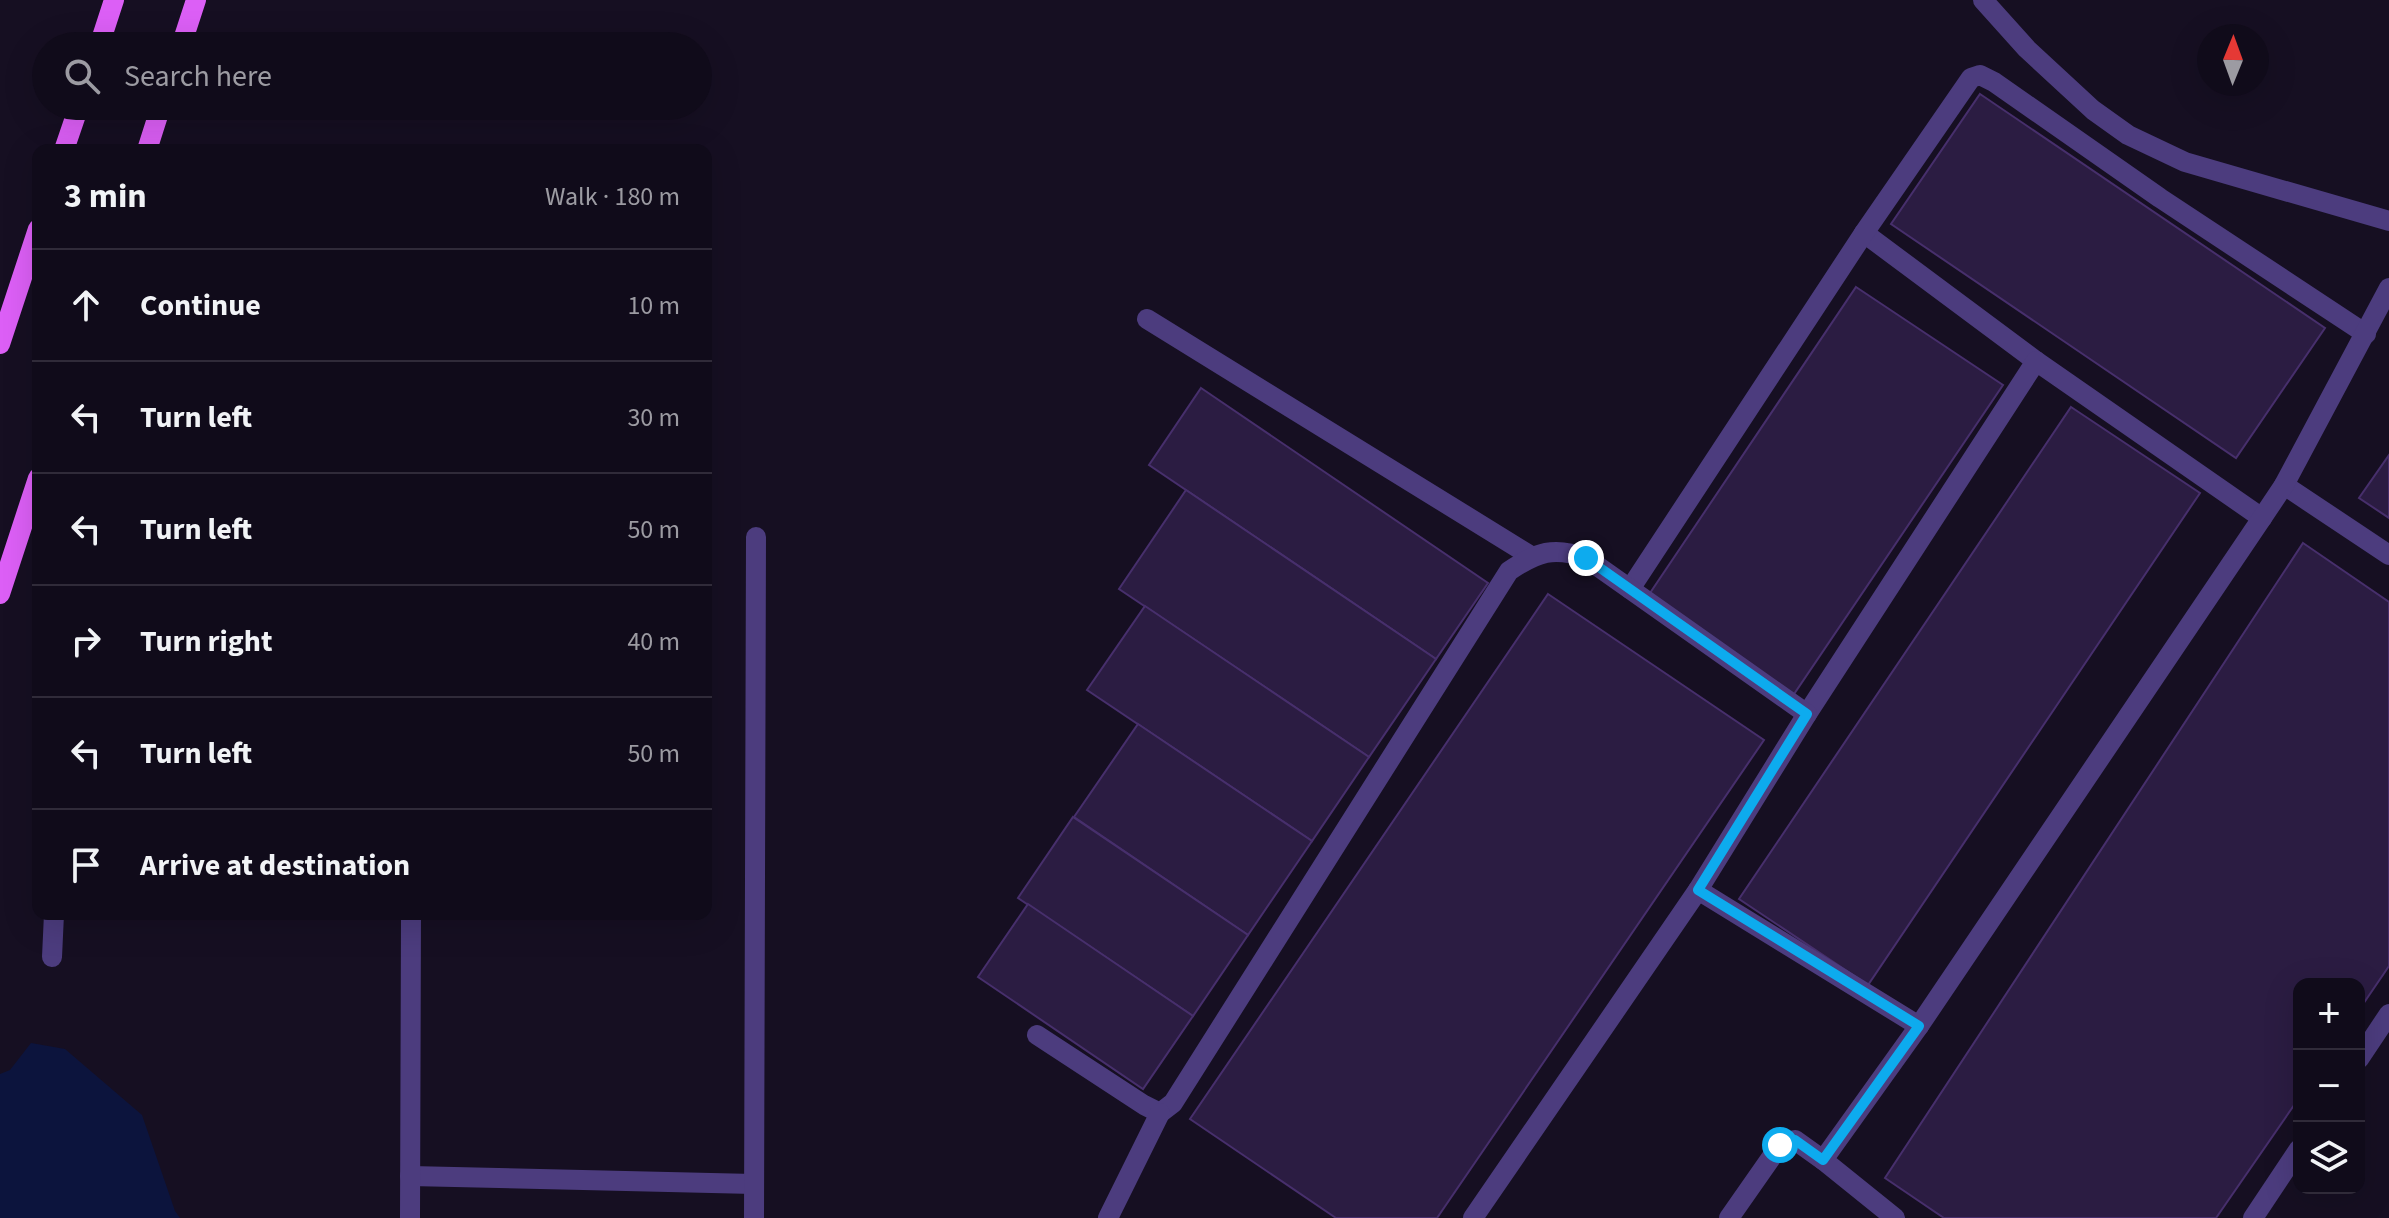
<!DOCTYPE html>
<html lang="en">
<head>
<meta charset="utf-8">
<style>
  body { margin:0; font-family:"Source Sans 3",sans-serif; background:#1e1927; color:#f1f3f6 }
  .controls { position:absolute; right:24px; bottom:24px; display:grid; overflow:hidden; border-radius:16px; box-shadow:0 8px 32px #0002 }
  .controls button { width:72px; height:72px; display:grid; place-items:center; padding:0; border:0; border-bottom:2px solid #302b39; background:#100b1a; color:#f1f3f6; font:40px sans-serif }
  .compass { position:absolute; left:2197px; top:24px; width:72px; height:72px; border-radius:50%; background:#100b1a; box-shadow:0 8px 32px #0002; rotate:1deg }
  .stop { position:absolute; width:24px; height:24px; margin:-18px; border:6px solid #0dabee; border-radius:50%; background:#fff }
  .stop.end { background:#0dabee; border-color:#fff; box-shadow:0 2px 8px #0008 }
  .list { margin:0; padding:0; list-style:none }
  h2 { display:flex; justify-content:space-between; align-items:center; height:104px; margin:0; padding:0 32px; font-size:34px }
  h2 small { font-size:26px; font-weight:400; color:#9c9ba2 }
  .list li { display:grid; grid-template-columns:52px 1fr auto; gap:24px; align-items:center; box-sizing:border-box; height:112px; padding:0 32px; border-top:2px solid #302b39 }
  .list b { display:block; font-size:30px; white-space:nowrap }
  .list em { font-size:26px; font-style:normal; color:#9c9ba2 }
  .icon { flex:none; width:44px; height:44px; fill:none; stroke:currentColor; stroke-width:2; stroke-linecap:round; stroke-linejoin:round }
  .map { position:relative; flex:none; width:2389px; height:1218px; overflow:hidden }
  .search { position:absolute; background:#100b1a; box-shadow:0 8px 32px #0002; left:32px; top:32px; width:680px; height:88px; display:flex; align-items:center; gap:20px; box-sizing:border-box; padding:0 28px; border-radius:44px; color:#9c9ba2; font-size:30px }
  .panel { position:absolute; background:#100b1a; box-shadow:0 8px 32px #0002; left:32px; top:144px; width:680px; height:776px; border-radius:16px }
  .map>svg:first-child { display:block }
  .water { fill:#0c143d }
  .building { fill:#2b1c42; stroke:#472f6c; stroke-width:2 }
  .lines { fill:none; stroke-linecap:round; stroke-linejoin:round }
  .minor { stroke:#4c3c7e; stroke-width:20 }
  .major { stroke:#dc5ff6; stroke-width:20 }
  .route { stroke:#0dabee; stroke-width:10 }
</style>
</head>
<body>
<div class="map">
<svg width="2389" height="1218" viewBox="0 0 2389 1218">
  <rect width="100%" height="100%" fill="#160f22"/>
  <path class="water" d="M 31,1043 L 65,1049 L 142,1115 L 175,1211 L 180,1218 L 0,1218 L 0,1074 L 10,1070 Z"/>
  <g class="building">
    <path d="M 1980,94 L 2325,328 L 2236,458 L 1891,224 Z"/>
    <path d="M 1856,287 L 2003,385 L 1792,697 L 1646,599 Z"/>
    <path d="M 1201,388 L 1488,583 L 1436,659 L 1149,465 Z"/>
    <path d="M 2071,407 L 2200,493 L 1868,985 L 1739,899 Z"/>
    <path d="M 2389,455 L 2389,518 L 2359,498 Z"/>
    <path d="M 1186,490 L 1436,659 L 1369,757 L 1119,589 Z"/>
    <path d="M 2303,543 L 2389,602 L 2389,966 L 2359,1010 L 2359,984 L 2299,984 L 2299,1098 L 2216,1218 L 1944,1218 L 1885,1178 Z"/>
    <path d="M 1548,594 L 1764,740 L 1437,1218 L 1336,1218 L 1190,1119 Z"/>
    <path d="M 1145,606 L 1369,757 L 1312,841 L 1087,690 Z"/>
    <path d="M 1138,724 L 1312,841 L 1248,935 L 1074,817 Z"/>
    <path d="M 1073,817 L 1248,935 L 1193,1016 L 1018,898 Z"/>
    <path d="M 1028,904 L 1193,1016 L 1143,1089 L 978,977 Z"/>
  </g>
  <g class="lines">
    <g class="minor">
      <path d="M 1983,0 L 2027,49 L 2093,110 L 2128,135 L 2185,162 L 2389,221"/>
      <path d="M 1864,233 L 2036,361"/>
      <path d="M 1147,319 L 1531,556"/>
      <path d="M 2284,485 L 2389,555"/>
      <path d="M 1630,589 L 1864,233 L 1971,78 L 1980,75 L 1994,82 L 2160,198 L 2366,334"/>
      <path d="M 52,957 L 54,914"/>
      <path d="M 1919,1026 L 1698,890 L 1807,714 L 2036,361 L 2262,518"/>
      <path d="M 1037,1035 L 1144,1105 L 1160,1113 L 1173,1103 L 1509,571 C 1537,552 1554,546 1586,558 L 1807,714"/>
      <path d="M 2359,1059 L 2389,1014"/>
      <path d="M 410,1176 L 754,1184"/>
      <path d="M 410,1218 L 411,914"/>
      <path d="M 754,1218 L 756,537"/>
      <path d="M 1108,1218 L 1160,1113"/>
      <path d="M 1473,1218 L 1698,890"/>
      <path d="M 1729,1218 L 1780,1145 L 1795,1140 L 1823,1160"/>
      <path d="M 1895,1218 L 1823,1160 L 1919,1026 L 2262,518 L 2284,485 L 2389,288"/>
      <path d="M 2253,1218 L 2299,1149"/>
    </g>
    <g class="major">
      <path d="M 99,46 L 114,0"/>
      <path d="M 181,46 L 196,0"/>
      <path d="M 64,150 L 79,106"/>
      <path d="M 147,150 L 161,106"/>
      <path d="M 0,344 L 38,229"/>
      <path d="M 0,594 L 38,478"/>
    </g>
  </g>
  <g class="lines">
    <path class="route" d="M 1586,558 L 1807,714 L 1698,890 L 1919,1026 L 1823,1160 L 1795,1140 L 1780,1145"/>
  </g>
</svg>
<div class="controls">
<button>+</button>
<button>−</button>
<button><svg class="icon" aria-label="layers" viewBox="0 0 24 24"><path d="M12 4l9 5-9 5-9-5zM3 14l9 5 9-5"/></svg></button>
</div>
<svg class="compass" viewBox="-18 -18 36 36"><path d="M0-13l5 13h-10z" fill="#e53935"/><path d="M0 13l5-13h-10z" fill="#9c9ba2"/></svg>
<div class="stop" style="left:1780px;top:1145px"></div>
<div class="stop end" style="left:1586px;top:558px"></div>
<div class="search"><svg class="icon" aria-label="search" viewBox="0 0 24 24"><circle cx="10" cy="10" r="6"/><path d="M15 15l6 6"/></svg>Search here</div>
<section class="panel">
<h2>3 min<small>Walk · 180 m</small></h2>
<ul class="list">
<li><svg class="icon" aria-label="ahead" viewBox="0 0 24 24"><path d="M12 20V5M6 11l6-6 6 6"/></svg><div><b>Continue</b></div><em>10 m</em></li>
<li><svg class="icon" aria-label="left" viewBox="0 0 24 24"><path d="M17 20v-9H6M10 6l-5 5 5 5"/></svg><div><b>Turn left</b></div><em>30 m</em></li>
<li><svg class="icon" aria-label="left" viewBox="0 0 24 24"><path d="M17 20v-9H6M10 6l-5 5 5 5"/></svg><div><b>Turn left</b></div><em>50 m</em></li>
<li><svg class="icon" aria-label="right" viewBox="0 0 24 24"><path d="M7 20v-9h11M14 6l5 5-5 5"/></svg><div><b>Turn right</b></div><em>40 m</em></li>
<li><svg class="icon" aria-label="left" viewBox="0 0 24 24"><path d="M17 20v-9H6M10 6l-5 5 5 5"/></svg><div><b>Turn left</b></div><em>50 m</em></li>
<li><svg class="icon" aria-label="arrive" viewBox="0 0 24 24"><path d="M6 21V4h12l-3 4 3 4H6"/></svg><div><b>Arrive at destination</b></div></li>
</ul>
</section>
</div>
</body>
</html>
